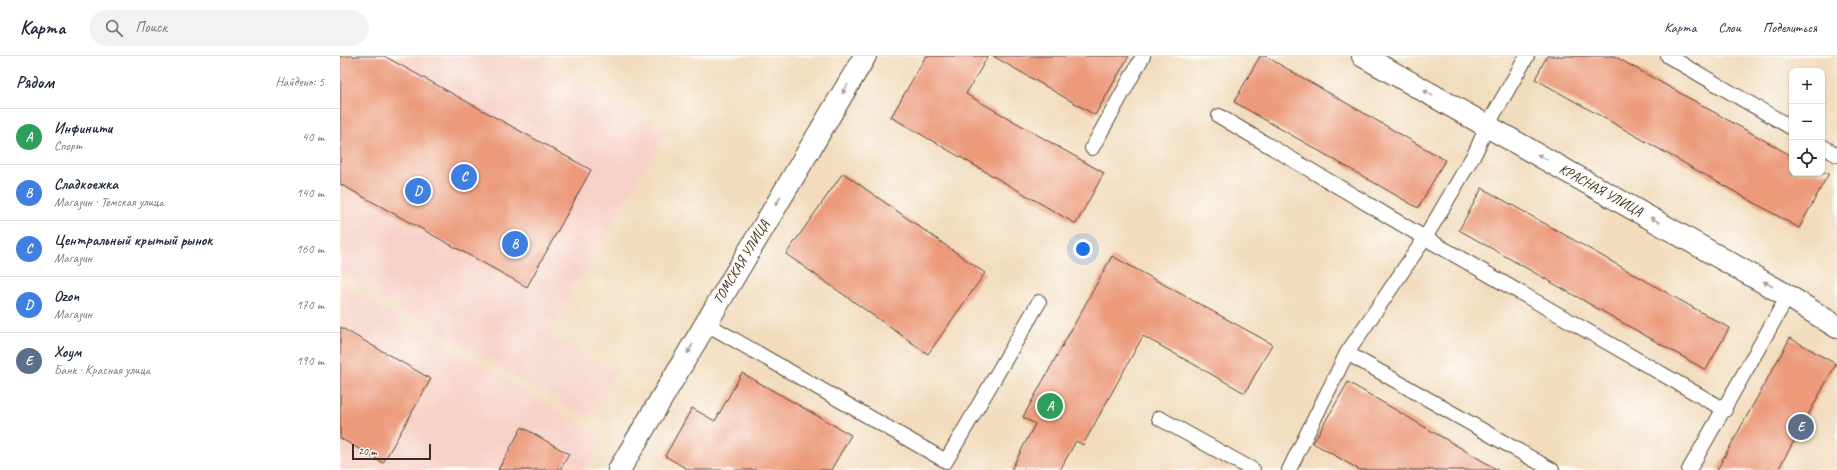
<!DOCTYPE html>
<html lang="ru">
<head>
<meta charset="utf-8">
<style>
  body { margin:0; font-family:Caveat,sans-serif; background:#f2f2f3; color:#1f2937 }
  .controls { position:absolute; right:12px; top:12px; display:grid; overflow:hidden; border-radius:8px; box-shadow:0 1px 3px #0004 }
  .controls button { width:36px; height:36px; display:grid; place-items:center; padding:0; border:0; border-bottom:1px solid #e0e1e3; background:#fff; color:#1f2937; font:20px sans-serif }
  .scale { position:absolute; left:12px; bottom:10px; width:79px; box-sizing:border-box; padding-left:4px; border:2px solid #3b2a1e; border-top:0; font-size:11px; line-height:14px; white-space:nowrap; color:#3b2a1e; -webkit-text-stroke:3px #fdfcf7; paint-order:stroke }
  .you { position:absolute; left:743px; top:193px; width:14px; height:14px; margin:-10px; border:3px solid #fff; border-radius:50%; background:#1a73e8; box-shadow:0 0 0 6px #1a73e833 }
  .badge { display:grid; place-items:center; width:26px; height:26px; border-radius:50%; background:#db2777; color:#fff; font-size:13px; font-weight:700 }
  .pin { position:absolute; translate:-50% -50%; border:2px solid #fff; box-shadow:0 1px 4px #0006 }
  .list { margin:0; padding:0; list-style:none }
  h2 { display:flex; justify-content:space-between; align-items:center; height:52px; margin:0; padding:0 16px; font-size:17px }
  h2 small { font-size:13px; font-weight:400; color:#747a83 }
  .list li { display:grid; grid-template-columns:26px 1fr auto; gap:12px; align-items:center; box-sizing:border-box; height:56px; padding:0 16px; border-top:1px solid #e0e1e3 }
  .list b { display:block; font-size:15px; white-space:nowrap }
  .list p { margin:0; font-size:13px; white-space:nowrap; color:#747a83 }
  .list em { font-size:13px; font-style:normal; color:#747a83 }
  .icon { flex:none; width:22px; height:22px; fill:none; stroke:currentColor; stroke-width:2; stroke-linecap:round; stroke-linejoin:round }
  .map { position:relative; flex:none; width:1497px; height:414px; overflow:hidden }
  header { display:flex; align-items:center; gap:24px; box-sizing:border-box; height:56px; padding:0 20px; background:#fff; border-bottom:1px solid #e0e1e3 }
  header strong { font-size:19px }
  nav { display:flex; gap:22px; margin-inline-start:auto; font-size:14px }
  .search { width:280px; height:36px; background:#f2f2f3; display:flex; align-items:center; gap:10px; box-sizing:border-box; padding:0 14px; border-radius:22px; color:#747a83; font-size:15px }
  main { display:flex }
  aside { flex:1; background:#fff }
  .map>svg:first-child { display:block }
  .built { fill:#f7d1c7 }
  .building { fill:#ec9a7a }
  .lines { fill:none; stroke-linecap:round; stroke-linejoin:round }
  .service-casing { stroke:#564536; stroke-width:16 }
  .minor-casing { stroke:#564536; stroke-width:24 }
  .service { stroke:#fff; stroke-width:14 }
  .minor { stroke:#fff; stroke-width:22 }
  .oneway { fill:#a79f9a }
  .labels { text-anchor:middle; dominant-baseline:central; stroke-width:3.5; stroke-linejoin:round; paint-order:stroke }
  .street-label { font-size:14px; fill:#3b2a1e; stroke:#fdfcf7 }
</style>
</head>
<body>
<header>
<strong>Карта</strong>
<div class="search"><svg class="icon" aria-label="search" viewBox="0 0 24 24"><circle cx="10" cy="10" r="6"/><path d="M15 15l6 6"/></svg>Поиск</div>
<nav><a>Карта</a><a>Слои</a><a>Поделиться</a></nav>
</header>
<main>
<aside>
<h2>Рядом<small>Найдено: 5</small></h2>
<ul class="list">
<li><span class="badge" style="background:#2e9e5b">A</span><div><b>Инфинити</b><p>Спорт</p></div><em>40 m</em></li>
<li><span class="badge" style="background:#3f7fe0">B</span><div><b>Сладкоежка</b><p>Магазин · Томская улица</p></div><em>140 m</em></li>
<li><span class="badge" style="background:#3f7fe0">C</span><div><b>Центральный крытый рынок</b><p>Магазин</p></div><em>160 m</em></li>
<li><span class="badge" style="background:#3f7fe0">D</span><div><b>Ozon</b><p>Магазин</p></div><em>170 m</em></li>
<li><span class="badge" style="background:#5c6f8a">E</span><div><b>Хоум</b><p>Банк · Красная улица</p></div><em>190 m</em></li>
</ul>
</aside>
<div class="map">
<svg width="1497" height="414" viewBox="0 0 1497 414">
  <rect width="100%" height="100%" fill="#fdfcf7"/>
  <filter id="ink" filterUnits="userSpaceOnUse"><feTurbulence type="fractalNoise" baseFrequency=".025" numOctaves="2"/><feDisplacementMap in="SourceGraphic" scale="8" xChannelSelector="R" yChannelSelector="G"/><feConvolveMatrix kernelMatrix="1 2 1 2 8 2 1 2 1" color-interpolation-filters="sRGB"/></filter>
  <filter id="wash" filterUnits="userSpaceOnUse"><feTurbulence type="fractalNoise" baseFrequency=".012" numOctaves="4" result="noise"/><feDisplacementMap in="SourceGraphic" scale="16" xChannelSelector="R" yChannelSelector="G"/><feGaussianBlur stdDeviation="0.9" result="paint"/><feColorMatrix in="noise" values="0 0 0 0 0 0 0 0 0 0 0 0 0 0 0 0 0 1.4 0 .05"/><feComposite in="paint" operator="in"/></filter>
  <g filter="url(#wash)">
    <rect width="100%" height="100%" fill="#f2dcbd"/>
    <g class="built">
      <path d="M 0,0 L 195,0 L 326,76 L 208,278 L 274,316 L 248,362 L 0,218 Z"/>
      <path d="M 0,227 L 263,381 L 244,414 L 0,414 Z"/>
    </g>
    <g id="blocks">
      <g class="building">
        <path d="M 0,0 L 44,0 L 251,114 L 187,231 L 0,128 Z"/>
        <path d="M 586,0 L 648,0 L 626,38 L 764,117 L 736,168 L 551,61 Z"/>
        <path d="M 653,0 L 789,0 L 755,59 Z"/>
        <path d="M 920,0 L 925,0 L 1105,104 L 1078,152 L 894,46 Z"/>
        <path d="M 1207,0 L 1274,0 L 1452,100 L 1452,117 L 1489,117 L 1459,172 L 1195,23 Z"/>
        <path d="M 503,117 L 645,217 L 588,298 L 446,198 Z"/>
        <path d="M 1142,132 L 1389,272 L 1366,314 L 1119,174 Z"/>
        <path d="M 772,200 L 932,288 L 905,337 L 803,280 L 743,389 L 736,385 L 720,414 L 671,414 L 695,368 L 683,361 Z"/>
        <path d="M 0,271 L 91,323 L 43,407 L 0,382 Z"/>
        <path d="M 1450,282 L 1496,308 L 1438,414 L 1377,414 Z"/>
        <path d="M 402,317 L 511,379 L 491,414 L 349,414 L 325,400 L 352,352 L 375,365 Z"/>
        <path d="M 1008,326 L 1158,414 L 1020,414 L 973,387 Z"/>
        <path d="M 182,371 L 229,398 L 220,414 L 158,414 Z"/>
      </g>
    </g>
  </g>
  <g filter="url(#ink)">
    <use href="#blocks" fill-opacity="0" stroke="#564536" stroke-width="1"/>
    <g class="lines">
      <defs>
        <g id="service">
          <path d="M 1187,0 L 1147,70 L 1136,95 L 1085,182 L 1007,297 L 1212,414"/>
          <path d="M 1328,0 L 1452,72"/>
          <path d="M 879,60 L 1085,182 L 1385,354"/>
          <path d="M 1482,90 L 1497,99"/>
          <path d="M 752,92 L 803,0"/>
          <path d="M 365,267 L 606,405 L 699,246"/>
          <path d="M 819,362 L 913,414"/>
          <path d="M 949,414 L 1007,297"/>
          <path d="M 1349,414 L 1448,240"/>
        </g>
        <g id="minor">
          <path d="M 1023,0 L 1448,240 L 1497,271"/>
          <path d="M 279,414 L 525,0"/>
        </g>
      </defs>
      <use href="#service" class="service-casing"/>
      <use href="#minor" class="minor-casing"/>
      <use href="#service" class="service"/>
      <use href="#minor" class="minor"/>
    </g>
    <defs><path id="oneway-solid" d="M-6-.8H1V-3.2L6.5 0L1 3.2V.8H-6Z"/></defs>
    <g class="oneway">
      <use href="#oneway-solid" transform="translate(505 33) rotate(121)"/>
      <use href="#oneway-solid" transform="translate(1088 37) rotate(-151)"/>
      <use href="#oneway-solid" transform="translate(1202 101) rotate(-151)"/>
      <use href="#oneway-solid" transform="translate(438 145) rotate(121)"/>
      <use href="#oneway-solid" transform="translate(1315 164) rotate(-151)"/>
      <use href="#oneway-solid" transform="translate(1428 228) rotate(-151)"/>
      <use href="#oneway-solid" transform="translate(350 293) rotate(120)"/>
    </g>
  </g>
  <g class="labels">
    <g class="street-label">
      <text transform="translate(1261 134) rotate(29)">КРАСНАЯ УЛИЦА</text>
      <text transform="translate(401 206) rotate(-59)">ТОМСКАЯ УЛИЦА</text>
    </g>
  </g>
</svg>
<div class="controls">
<button>+</button>
<button>−</button>
<button><svg class="icon" aria-label="locate" viewBox="0 0 24 24"><circle cx="12" cy="12" r="6"/><path d="M12 2v4M12 18v4M2 12h4M18 12h4"/></svg></button>
</div>
<div class="scale">20 m</div>
<div class="you"></div>
<div class="pin badge" style="left:710px;top:350px;background:#2e9e5b">A</div>
<div class="pin badge" style="left:175px;top:188px;background:#3f7fe0">B</div>
<div class="pin badge" style="left:124px;top:121px;background:#3f7fe0">C</div>
<div class="pin badge" style="left:78px;top:135px;background:#3f7fe0">D</div>
<div class="pin badge" style="left:1461px;top:371px;background:#5c6f8a">E</div>
</div>
</main>
</body>
</html>
